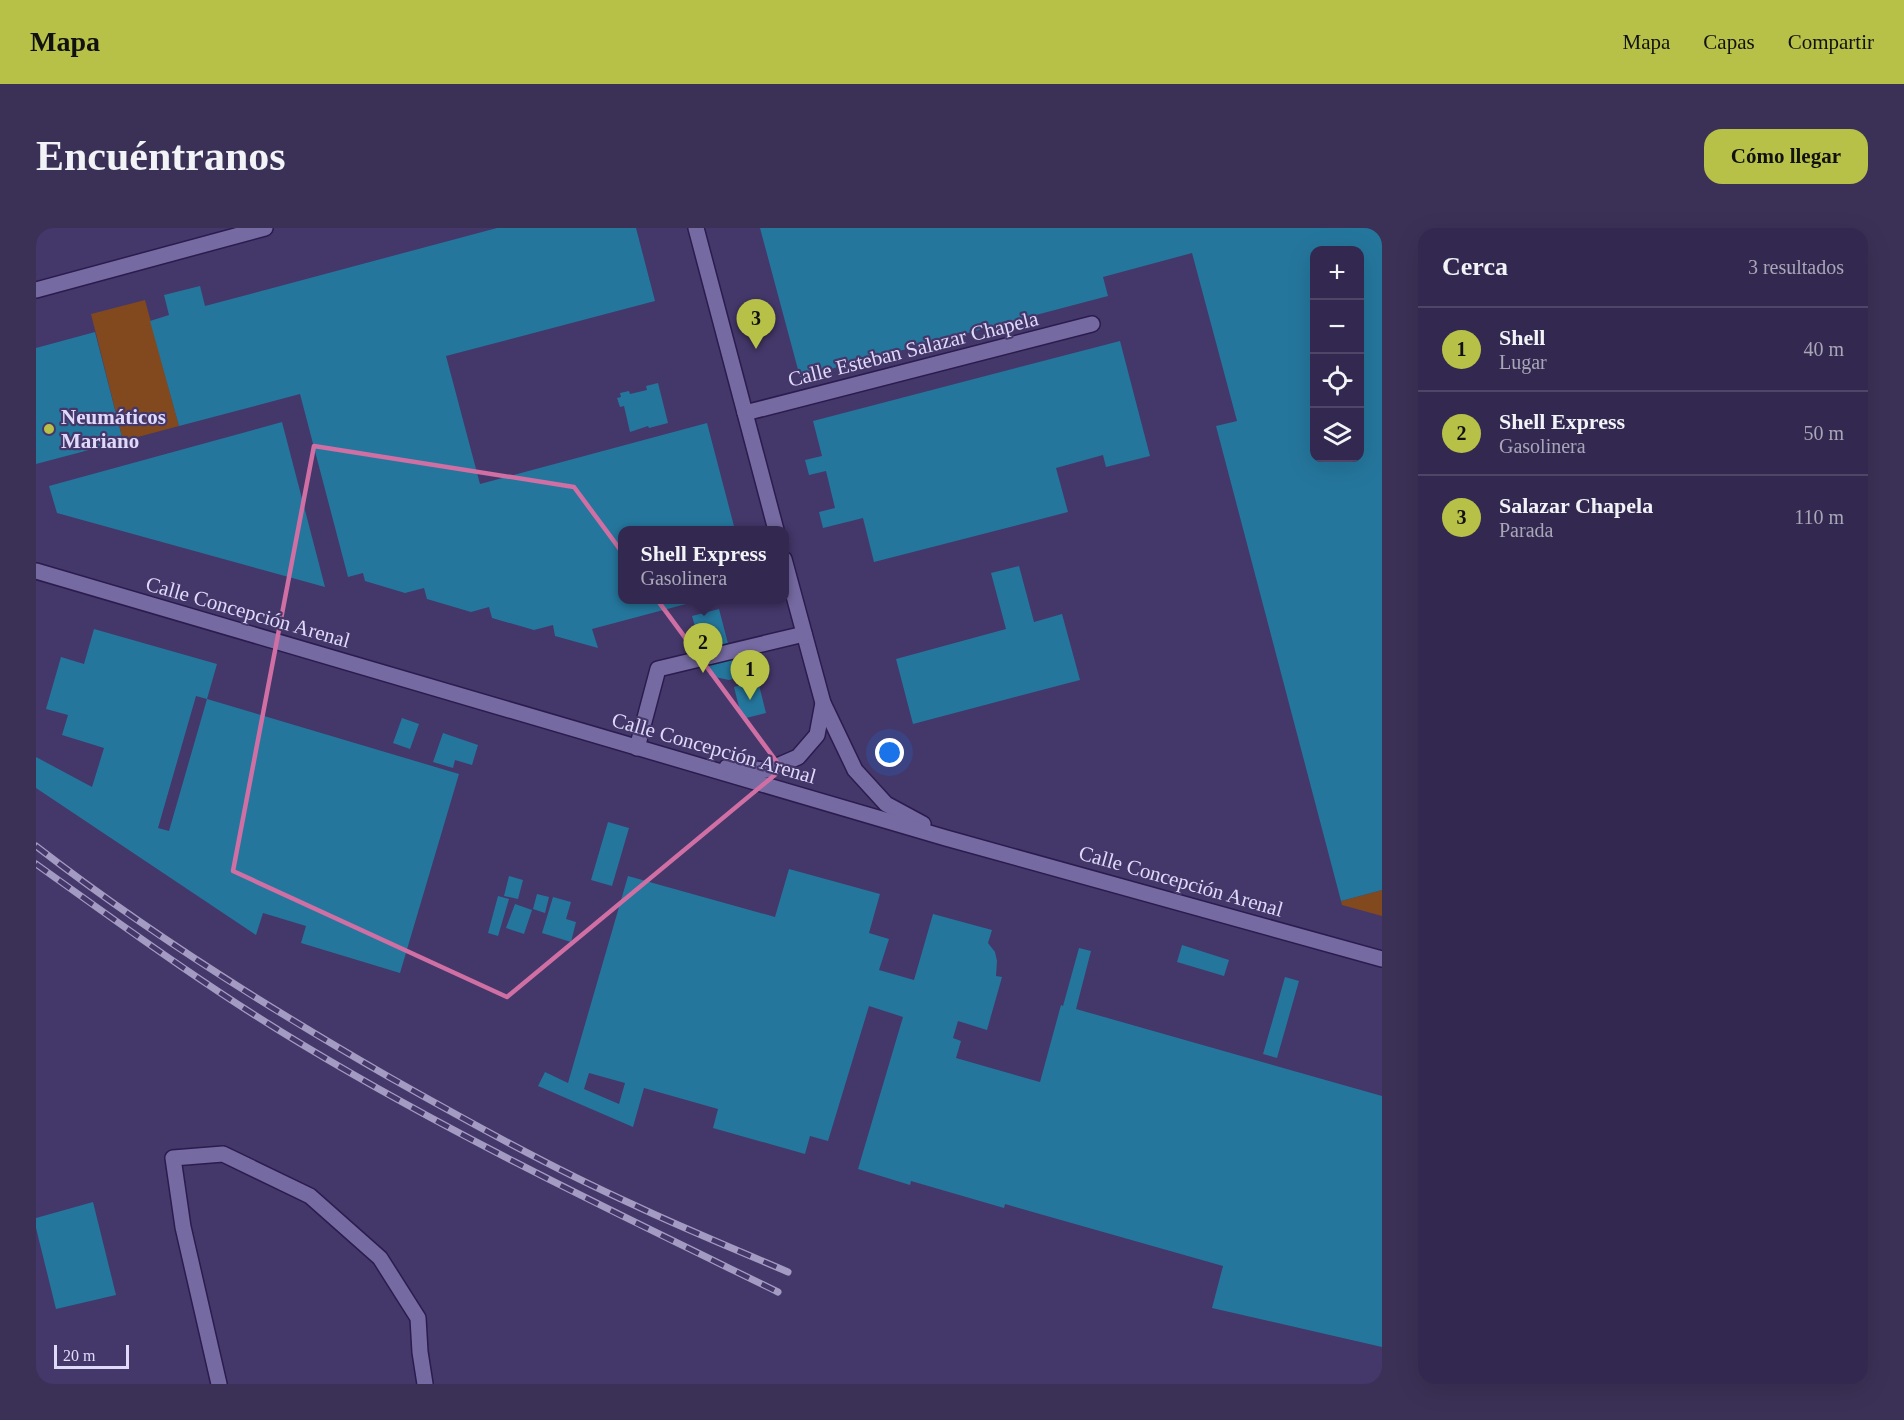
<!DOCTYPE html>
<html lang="es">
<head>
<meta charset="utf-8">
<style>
  body { margin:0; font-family:Georgia,serif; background:#3b3157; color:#f1f3f6 }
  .controls { position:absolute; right:18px; top:18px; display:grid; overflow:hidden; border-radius:12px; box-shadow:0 6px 24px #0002 }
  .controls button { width:54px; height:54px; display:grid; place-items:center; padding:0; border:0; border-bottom:2px solid #4e4567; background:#332950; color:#f1f3f6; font:30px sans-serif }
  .scale { position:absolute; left:18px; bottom:15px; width:75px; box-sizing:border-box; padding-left:6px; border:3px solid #e0dafa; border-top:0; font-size:16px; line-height:21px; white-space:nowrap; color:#e0dafa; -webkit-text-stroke:4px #44376a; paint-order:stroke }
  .you { position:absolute; left:854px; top:525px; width:21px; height:21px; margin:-15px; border:4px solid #fff; border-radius:50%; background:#1a73e8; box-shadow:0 0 0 9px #1a73e833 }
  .badge { display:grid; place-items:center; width:39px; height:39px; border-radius:50%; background:#b7c147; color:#111; font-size:20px; font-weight:700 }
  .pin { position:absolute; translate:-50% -50px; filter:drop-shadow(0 2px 3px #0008) }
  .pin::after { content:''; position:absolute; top:32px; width:21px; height:18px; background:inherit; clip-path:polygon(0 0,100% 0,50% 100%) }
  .popup { position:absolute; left:582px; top:298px; width:171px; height:78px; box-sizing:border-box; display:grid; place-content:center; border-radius:12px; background:#332950; filter:drop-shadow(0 2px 4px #0005); font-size:20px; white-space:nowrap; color:#a9a6b7 }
  .popup b { font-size:22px; color:#f1f3f6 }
  .popup::after { content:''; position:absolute; left:50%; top:100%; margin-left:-12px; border:12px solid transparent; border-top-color:#332950 }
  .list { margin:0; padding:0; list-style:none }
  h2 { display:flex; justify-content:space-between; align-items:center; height:78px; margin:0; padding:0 24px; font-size:26px }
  h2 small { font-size:20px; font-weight:400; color:#a9a6b7 }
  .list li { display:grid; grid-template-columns:39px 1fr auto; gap:18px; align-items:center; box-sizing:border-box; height:84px; padding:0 24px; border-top:2px solid #4e4567 }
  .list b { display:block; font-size:22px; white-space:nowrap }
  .list p { margin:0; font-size:20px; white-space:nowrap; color:#a9a6b7 }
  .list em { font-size:20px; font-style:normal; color:#a9a6b7 }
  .icon { flex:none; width:33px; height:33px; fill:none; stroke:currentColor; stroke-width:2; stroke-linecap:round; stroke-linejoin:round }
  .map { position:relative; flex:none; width:1346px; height:1156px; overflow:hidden; border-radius:18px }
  header { display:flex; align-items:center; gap:36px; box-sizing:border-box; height:84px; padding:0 30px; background:#b7c147; color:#111 }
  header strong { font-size:28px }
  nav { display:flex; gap:33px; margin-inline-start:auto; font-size:21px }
  .intro { display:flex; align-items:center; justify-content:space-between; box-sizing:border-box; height:144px; padding:0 36px }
  h1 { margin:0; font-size:42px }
  .button { padding:15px 27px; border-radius:18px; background:#b7c147; color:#111; font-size:21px; font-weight:700 }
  main { display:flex; gap:36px; padding:0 36px }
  aside { flex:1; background:#332950; border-radius:18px; box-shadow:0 6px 24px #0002 }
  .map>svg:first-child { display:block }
  .green { fill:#82481e }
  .building { fill:#25769d; fill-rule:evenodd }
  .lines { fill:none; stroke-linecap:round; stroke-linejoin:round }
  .minor-casing { stroke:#2b1c4d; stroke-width:18 }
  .minor { stroke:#766aa2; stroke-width:15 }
  .rail-casing { stroke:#a49bc2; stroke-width:7 }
  .rail { stroke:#44376a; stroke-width:4.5; stroke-dasharray:14; stroke-linecap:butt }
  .marked { fill:none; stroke:#d06fa3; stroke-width:4.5; stroke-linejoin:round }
  .poi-dot { fill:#b7c147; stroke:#44376a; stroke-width:2 }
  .labels { text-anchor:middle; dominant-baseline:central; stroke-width:4.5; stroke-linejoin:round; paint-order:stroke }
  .street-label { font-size:21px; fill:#e0dafa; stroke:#44376a }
  .poi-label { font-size:21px; font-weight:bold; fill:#e0dafa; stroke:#44376a; text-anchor:start }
</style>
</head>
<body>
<header>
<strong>Mapa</strong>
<nav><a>Mapa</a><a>Capas</a><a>Compartir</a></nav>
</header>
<div class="intro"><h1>Encuéntranos</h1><a class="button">Cómo llegar</a></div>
<main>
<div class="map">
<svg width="1346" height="1156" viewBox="0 0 1346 1156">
  <rect width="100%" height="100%" fill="#44376a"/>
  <g class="green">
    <path d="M 109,72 L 143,198 L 87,213 L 55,86 Z"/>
    <path d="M 1346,662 L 1346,688 L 1306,677 L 1305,673 Z"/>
  </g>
  <g class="building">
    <path d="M 461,0 L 600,0 L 619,73 L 410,128 L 444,256 L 671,195 L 699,302 L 586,302 L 586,372 L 665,372 L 556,401 L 562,420 L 519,408 L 517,397 L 498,402 L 456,390 L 453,379 L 435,384 L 391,371 L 388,360 L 369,365 L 329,353 L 327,345 L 312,349 L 264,166 L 143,198 L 114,93 L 133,87 L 128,67 L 164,58 L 169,78 Z"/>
    <path d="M 724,0 L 1346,0 L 1346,662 L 1305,673 L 1180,198 L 1201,193 L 1156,25 L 1067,49 L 1072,68 L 764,149 ZM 1278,22 L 1324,22 L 1324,230 L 1278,230 Z"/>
    <path d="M 59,104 L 87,213 L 0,236 L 0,120 Z"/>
    <path d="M 1084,113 L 1114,228 L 1070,239 L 1067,227 L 1020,240 L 1032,284 L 838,334 L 827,290 L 787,300 L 783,284 L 799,280 L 790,243 L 773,247 L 769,232 L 786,228 L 777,193 Z"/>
    <path d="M 622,155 L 632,195 L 613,200 L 612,198 L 594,204 L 588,178 L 584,179 L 581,170 L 585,169 L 584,165 L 593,163 L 594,166 L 611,162 L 610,158 Z"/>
    <path d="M 246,194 L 289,359 L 21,285 L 13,258 Z"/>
    <path d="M 983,338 L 998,394 L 1026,386 L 1044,452 L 877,496 L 860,431 L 970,401 L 955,345 Z"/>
    <path d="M 683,381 L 701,450 L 693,452 L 674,448 L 662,401 L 660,402 L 656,388 Z"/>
    <path d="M 58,401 L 181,436 L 171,471 L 423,546 L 364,745 L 265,715 L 270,698 L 227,685 L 220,707 L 0,560 L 0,529 L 56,559 L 68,520 L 26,507 L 32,487 L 10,481 L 25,429 L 48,436 ZM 160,468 L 171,471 L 133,603 L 122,600 Z"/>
    <path d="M 722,453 L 730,485 L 706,491 L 698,459 Z"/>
    <path d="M 366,490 L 383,496 L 374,521 L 357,515 Z"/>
    <path d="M 407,505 L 442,517 L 436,537 L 419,532 L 417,540 L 397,534 Z"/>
    <path d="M 572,594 L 593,600 L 576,658 L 555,652 Z"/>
    <path d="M 753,641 L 844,666 L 833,705 L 853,711 L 843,742 L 878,752 L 897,686 L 956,702 L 952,715 L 959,724 L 961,733 L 960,748 L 966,749 L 951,802 L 922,793 L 917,810 L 925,813 L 920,830 L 1004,854 L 1025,777 L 1027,778 L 1043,720 L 1055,723 L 1040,781 L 1346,868 L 1346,1119 L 1176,1080 L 1187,1038 L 969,976 L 968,980 L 875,953 L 874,957 L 822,941 L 867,789 L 833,778 L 792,913 L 774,908 L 769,926 L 677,900 L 682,881 L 608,860 L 597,899 L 502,858 L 509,844 L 532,855 L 592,648 L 739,689 ZM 553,845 L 589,855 L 583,876 L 548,861 Z"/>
    <path d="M 473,648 L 487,652 L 482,671 L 468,668 Z"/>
    <path d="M 501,666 L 513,669 L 509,685 L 497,681 Z"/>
    <path d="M 462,668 L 473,671 L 462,708 L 452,705 Z"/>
    <path d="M 517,669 L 535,674 L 530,691 L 540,694 L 535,714 L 506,705 Z"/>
    <path d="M 479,676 L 496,682 L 488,706 L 470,700 Z"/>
    <path d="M 1146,717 L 1193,732 L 1188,748 L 1141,734 Z"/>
    <path d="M 1249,749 L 1263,753 L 1241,830 L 1227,826 Z"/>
    <path d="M 57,974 L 80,1067 L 20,1081 L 0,1000 L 0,990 Z"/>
  </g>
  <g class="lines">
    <defs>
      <g id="minor">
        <path d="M 660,0 L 740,302"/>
        <path d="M 0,62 L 229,0"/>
        <path d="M 709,185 L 1056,96"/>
        <path d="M 748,331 L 787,475 L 819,542 L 850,576 L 887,596"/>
        <path d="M 0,343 L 910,610 L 1346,731"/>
        <path d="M 601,520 L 622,441 L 768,406"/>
        <path d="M 691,539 L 732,542 L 762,529 L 781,507 L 787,475"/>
        <path d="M 183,1156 L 147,999 L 137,930 L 187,926 L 274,968 L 344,1030 L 382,1090 L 384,1124 L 389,1156"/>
      </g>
    </defs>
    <use href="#minor" class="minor-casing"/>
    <use href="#minor" class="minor"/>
    <defs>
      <g id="rail">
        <path d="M 0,618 C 111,704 231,779 353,849 C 433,894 514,939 598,977 C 649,1001 701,1022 752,1044"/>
        <path d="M 0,636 C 87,698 175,762 267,817 C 420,909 582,986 742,1064"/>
      </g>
    </defs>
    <use href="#rail" class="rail-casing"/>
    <use href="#rail" class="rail"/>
  </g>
  <path class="marked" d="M 278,218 L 538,259 L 746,541 L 471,769 L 197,643 Z"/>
  <circle class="poi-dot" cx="13" cy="201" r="6"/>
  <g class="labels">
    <g class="street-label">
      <text transform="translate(877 121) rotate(-14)">Calle Esteban Salazar Chapela</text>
      <text transform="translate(212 384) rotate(16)">Calle Concepción Arenal</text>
      <text transform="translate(678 520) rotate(16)">Calle Concepción Arenal</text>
      <text transform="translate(1145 653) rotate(16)">Calle Concepción Arenal</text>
    </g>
    <g class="poi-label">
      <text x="25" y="189">Neumáticos<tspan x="25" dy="24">Mariano</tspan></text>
    </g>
  </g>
</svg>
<div class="controls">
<button>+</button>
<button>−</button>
<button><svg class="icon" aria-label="locate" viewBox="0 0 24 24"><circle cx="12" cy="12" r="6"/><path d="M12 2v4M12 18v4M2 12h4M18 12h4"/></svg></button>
<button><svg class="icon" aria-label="layers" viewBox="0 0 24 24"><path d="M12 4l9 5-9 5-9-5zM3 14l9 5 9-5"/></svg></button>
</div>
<div class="scale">20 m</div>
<div class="you"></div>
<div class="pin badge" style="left:714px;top:472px">1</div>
<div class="pin badge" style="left:667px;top:445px">2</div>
<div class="popup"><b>Shell Express</b>Gasolinera</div>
<div class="pin badge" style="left:720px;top:121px">3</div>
</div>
<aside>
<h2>Cerca<small>3 resultados</small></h2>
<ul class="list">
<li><span class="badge">1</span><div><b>Shell</b><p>Lugar</p></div><em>40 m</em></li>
<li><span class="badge">2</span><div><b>Shell Express</b><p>Gasolinera</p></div><em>50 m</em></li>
<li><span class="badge">3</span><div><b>Salazar Chapela</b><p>Parada</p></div><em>110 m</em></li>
</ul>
</aside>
</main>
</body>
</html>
